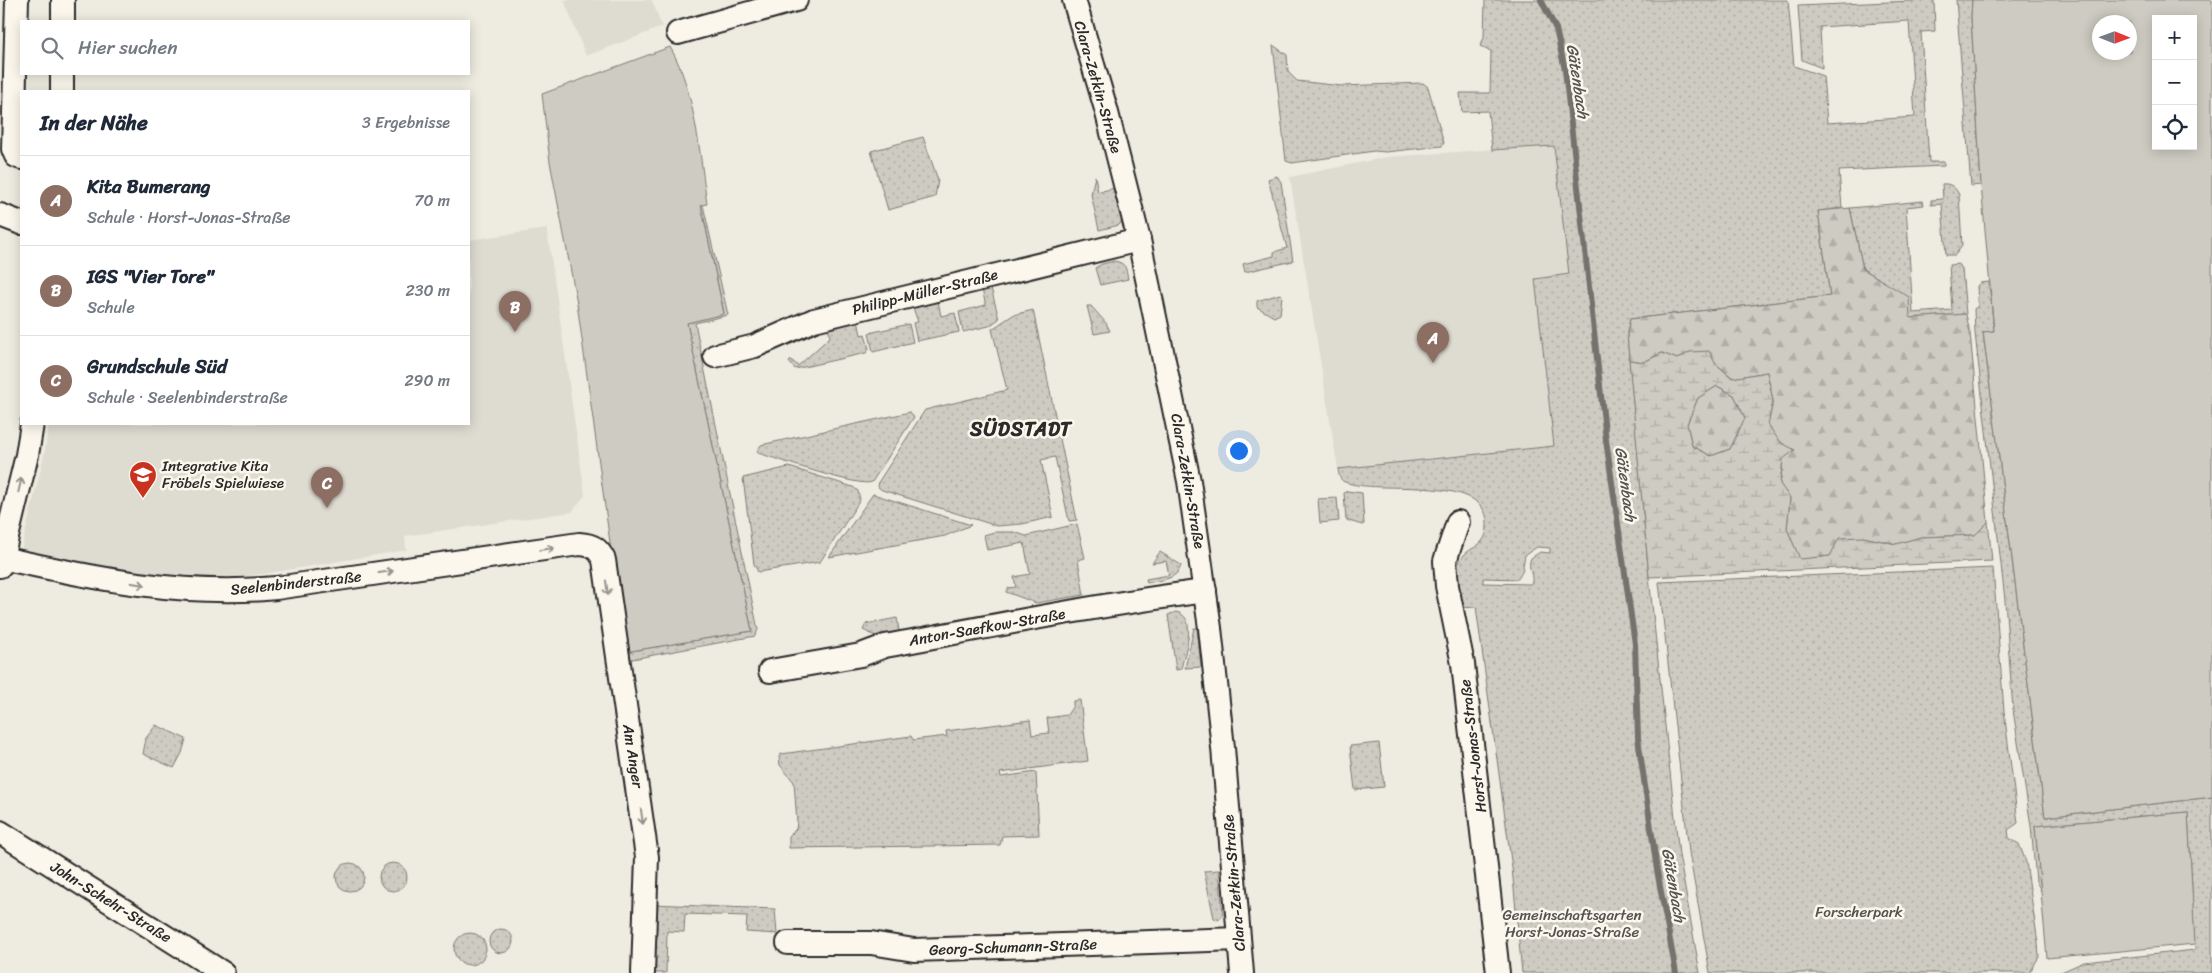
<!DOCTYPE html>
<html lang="de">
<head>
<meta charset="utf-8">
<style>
  body { margin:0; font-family:Sriracha,sans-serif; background:#f6f6f7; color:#1f2937 }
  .controls { position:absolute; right:15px; top:15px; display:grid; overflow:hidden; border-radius:0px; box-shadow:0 2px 12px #0003 }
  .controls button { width:45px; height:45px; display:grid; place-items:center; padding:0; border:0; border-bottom:1px solid #e0e1e3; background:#fff; color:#1f2937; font:25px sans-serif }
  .compass { position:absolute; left:2092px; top:15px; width:45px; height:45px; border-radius:50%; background:#fff; box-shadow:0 2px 12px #0003; rotate:91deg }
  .you { position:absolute; left:1238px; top:450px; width:18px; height:18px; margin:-12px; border:4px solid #fff; border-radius:50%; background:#1a73e8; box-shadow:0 0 0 8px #1a73e833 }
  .badge { display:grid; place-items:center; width:32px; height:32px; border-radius:50%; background:#d93025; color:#fff; font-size:16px; font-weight:700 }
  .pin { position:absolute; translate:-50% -41px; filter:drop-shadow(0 1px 2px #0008) }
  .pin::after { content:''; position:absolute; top:26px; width:18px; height:15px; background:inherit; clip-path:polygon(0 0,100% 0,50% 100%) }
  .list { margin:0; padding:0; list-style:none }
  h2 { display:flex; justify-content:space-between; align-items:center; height:65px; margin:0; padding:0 20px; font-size:21px }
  h2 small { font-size:16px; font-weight:400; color:#747a83 }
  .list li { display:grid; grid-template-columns:32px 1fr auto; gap:15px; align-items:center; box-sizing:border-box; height:90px; padding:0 20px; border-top:1px solid #e0e1e3 }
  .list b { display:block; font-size:19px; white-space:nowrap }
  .list p { margin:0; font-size:16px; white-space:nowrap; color:#747a83 }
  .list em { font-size:16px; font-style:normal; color:#747a83 }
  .icon { flex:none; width:28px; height:28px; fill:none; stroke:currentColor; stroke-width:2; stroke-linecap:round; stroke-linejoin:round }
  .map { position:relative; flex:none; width:2212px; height:973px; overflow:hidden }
  .search { position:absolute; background:#fff; box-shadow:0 2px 12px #0003; left:20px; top:20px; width:450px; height:55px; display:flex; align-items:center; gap:12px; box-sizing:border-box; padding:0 18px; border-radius:0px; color:#747a83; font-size:19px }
  .panel { position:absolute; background:#fff; box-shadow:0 2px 12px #0003; left:20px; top:90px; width:450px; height:335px; border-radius:0px }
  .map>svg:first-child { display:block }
  .built { fill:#dedbd1 }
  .green { fill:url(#green-dots); stroke:#7c7b76; fill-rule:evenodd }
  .forest { fill:url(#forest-firs); stroke:#7c7b76 }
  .wetland { fill:url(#wetland-marsh); stroke:#7c7b76; fill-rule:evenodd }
  .pitch { fill:#cecbc2; stroke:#7c7b76; fill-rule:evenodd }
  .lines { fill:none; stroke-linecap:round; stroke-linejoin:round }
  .stream { stroke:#74726e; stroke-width:6 }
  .street-casing { stroke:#2b2b2b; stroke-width:26 }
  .street { stroke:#fbf7ec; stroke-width:22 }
  .oneway { stroke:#93918c }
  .labels { text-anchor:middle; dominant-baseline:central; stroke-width:5; stroke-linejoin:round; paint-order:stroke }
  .street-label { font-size:15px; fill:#2b2b2b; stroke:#fbf7ec }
  .poi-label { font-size:15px; fill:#2b2b2b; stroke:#fbf7ec; text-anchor:start }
  .park-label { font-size:15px; fill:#545351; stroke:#fbf7ec }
  .water-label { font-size:16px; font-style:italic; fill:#555552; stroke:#fbf7ec }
  .district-label { font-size:20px; font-weight:bold; letter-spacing:1px; fill:#2b2b2b; stroke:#fbf7ec }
</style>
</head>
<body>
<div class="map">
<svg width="2212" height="973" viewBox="0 0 2212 973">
  <defs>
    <pattern id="green-dots" width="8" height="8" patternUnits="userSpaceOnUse" patternTransform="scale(1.25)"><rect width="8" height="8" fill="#cecbc2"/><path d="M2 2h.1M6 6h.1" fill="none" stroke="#b1aea7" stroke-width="1.8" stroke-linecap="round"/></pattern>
    <pattern id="forest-firs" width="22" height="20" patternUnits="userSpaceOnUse" patternTransform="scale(1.25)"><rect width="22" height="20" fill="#cecbc2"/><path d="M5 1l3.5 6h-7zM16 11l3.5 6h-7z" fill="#b1aea7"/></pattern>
    <pattern id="wetland-marsh" width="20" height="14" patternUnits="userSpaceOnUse" patternTransform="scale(1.25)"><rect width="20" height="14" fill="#cecbc2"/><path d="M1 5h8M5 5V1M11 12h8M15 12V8" fill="none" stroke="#b1aea7"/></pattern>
  </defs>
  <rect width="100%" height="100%" fill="#eeebe0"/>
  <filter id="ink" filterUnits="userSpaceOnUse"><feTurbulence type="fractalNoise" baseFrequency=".02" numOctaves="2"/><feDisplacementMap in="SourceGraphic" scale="10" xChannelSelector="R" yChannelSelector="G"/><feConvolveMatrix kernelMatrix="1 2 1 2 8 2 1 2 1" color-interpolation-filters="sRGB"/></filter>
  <g filter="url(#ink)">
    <g class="built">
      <path d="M 564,0 L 652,0 L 662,27 L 586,56 Z"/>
      <path d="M 1554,145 L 1569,274 L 1535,279 L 1554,446 L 1338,469 L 1290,177 L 1387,157 Z"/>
      <path d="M 547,229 L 585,495 L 572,512 L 405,536 L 406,550 L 263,574 L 236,577 L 164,576 L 93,568 L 26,554 L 22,547 L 45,451 L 49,424 L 469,424 L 469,240 Z"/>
    </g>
    <g class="green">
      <path d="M 1485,0 L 1788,0 L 1794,66 L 1823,76 L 1827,123 L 1915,117 L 1909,21 L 1820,27 L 1822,68 L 1802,60 L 1798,6 L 1934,0 L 1935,31 L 1921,32 L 1929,162 L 1944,162 L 1944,166 L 1839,171 L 1842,208 L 1818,211 L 1830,296 L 1630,319 L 1627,333 L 1649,577 L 1679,855 L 1700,973 L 1522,973 L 1512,868 L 1476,607 L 1461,608 L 1456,567 C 1459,563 1461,558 1465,554 C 1470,549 1479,546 1483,540 C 1487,534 1487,528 1487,522 C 1485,473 1376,495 1345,482 C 1339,480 1339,474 1338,469 L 1554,446 L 1535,279 L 1569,274 L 1554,146 L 1492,150 L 1488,111 L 1462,112 L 1460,93 L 1490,93 L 1491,51 L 1480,46 L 1484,38 ZM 1537,547 L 1550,548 L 1550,553 L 1540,552 L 1531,558 C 1527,567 1533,573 1532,582 L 1530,584 L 1483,583 L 1483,578 L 1518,579 L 1522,572 L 1525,555 Z"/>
      <path d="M 1956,0 L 1972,0 L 1971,17 L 1981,185 L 1971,186 Z"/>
      <path d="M 1273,45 L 1287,55 L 1288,72 L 1297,81 L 1342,86 L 1423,83 L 1428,87 L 1444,143 L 1442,146 L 1386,152 L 1374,151 L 1292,163 L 1286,161 Z"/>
      <path d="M 923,137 L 938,180 L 935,197 L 888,210 L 871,151 Z"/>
      <path d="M 1095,176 L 1098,192 L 1115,188 L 1123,219 L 1119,225 L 1099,230 L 1091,194 Z"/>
      <path d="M 1277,176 L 1281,182 L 1293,261 L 1245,272 L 1243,264 L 1274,256 L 1274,252 L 1287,248 L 1268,179 Z"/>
      <path d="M 1942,184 C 1951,183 1956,188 1959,195 L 1962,246 L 1955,255 L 1946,255 L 1942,204 L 1931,205 L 1931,200 L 1943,199 Z"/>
      <path d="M 1923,201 L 1924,205 L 1906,207 L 1913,313 L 1952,310 L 1949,265 L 1959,264 L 1962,269 L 1966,314 L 1910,318 L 1908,297 L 1863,269 L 1850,208 Z"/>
      <path d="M 701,205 L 703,205 L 728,315 L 695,323 L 758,630 L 755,636 L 627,660 L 625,652 L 752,631 L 687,323 L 724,313 Z"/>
      <path d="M 1114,261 C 1126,263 1126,268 1128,279 L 1100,285 L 1095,268 L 1102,264 Z"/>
      <path d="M 1989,282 L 1994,331 L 1983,332 L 2045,817 L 2212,797 L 2212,973 L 2059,973 L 2084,962 L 2195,950 L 2188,812 L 2035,826 L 2041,891 L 2036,881 L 2031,826 L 2013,710 L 2005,600 L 1975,333 L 1974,309 L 1978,306 L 1977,286 L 1980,283 Z"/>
      <path d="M 990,284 L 999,319 L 989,326 L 963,332 L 959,312 L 986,305 L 981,286 Z"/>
      <path d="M 1280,294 L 1282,296 L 1280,314 L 1274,317 L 1257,307 L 1257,301 Z"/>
      <path d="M 937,296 L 941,316 L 955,313 L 959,332 L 917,341 L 913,323 L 918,322 L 911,302 Z"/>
      <path d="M 1087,306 L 1091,306 L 1106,323 L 1110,331 L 1094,334 Z"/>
      <path d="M 1033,310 L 1077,520 L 1069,521 L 1055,457 L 1041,460 L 1053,517 L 1022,524 L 997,526 L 882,490 L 878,487 L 879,481 L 925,410 L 1007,390 L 992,329 L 1013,315 Z"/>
      <path d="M 857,315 L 861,335 L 865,334 L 869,349 L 866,353 L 795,369 L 789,362 L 791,360 L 798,366 L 830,337 L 828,327 Z"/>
      <path d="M 909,324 L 913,342 L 873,352 L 869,333 Z"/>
      <path d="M 910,412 L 914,417 L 872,482 C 860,488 777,459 758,453 L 757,451 L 761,445 Z"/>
      <path d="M 789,467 L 853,487 L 858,491 L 860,500 L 820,562 L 758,572 L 754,564 L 743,478 Z"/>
      <path d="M 1347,491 L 1362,493 L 1364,524 L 1362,525 L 1346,520 L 1344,493 Z"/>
      <path d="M 873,494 L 971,525 L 945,536 L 829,557 Z"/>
      <path d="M 1337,498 L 1339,521 L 1320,523 L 1318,499 Z"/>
      <path d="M 1077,524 L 1085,558 L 1078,560 L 1084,595 L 1036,603 L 1006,592 L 1008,588 L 1016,587 L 1014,577 L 1030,574 L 1024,543 L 987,550 L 984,535 L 994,532 L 1014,532 L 1026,536 Z"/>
      <path d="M 1160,552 L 1181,565 C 1178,580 1160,580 1147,583 L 1146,579 L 1169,575 L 1166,561 L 1152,563 Z"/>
      <path d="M 1993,568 L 2004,711 L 2018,823 L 2008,830 L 2009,838 L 2019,844 L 2026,862 L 2038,943 L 2039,957 L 2029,973 L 1710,973 L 1689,852 L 1659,582 Z"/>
      <path d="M 1176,612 C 1199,617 1184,654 1181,669 L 1176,670 L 1168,615 Z"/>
      <path d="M 897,618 L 900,637 L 884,640 L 863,630 L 866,624 Z"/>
      <path d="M 1194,628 L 1197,628 L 1201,667 L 1185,668 Z"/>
      <path d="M 1080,700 L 1088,761 L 1000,773 L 1001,777 L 1036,772 L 1039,835 L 1002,836 L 1000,845 L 789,848 L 789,836 L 796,829 L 797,822 L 794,782 L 780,765 L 779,757 L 781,754 L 911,736 L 913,740 L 947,736 L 946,731 L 1030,720 L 1032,735 L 1049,733 L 1047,718 L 1067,715 L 1073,706 L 1073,701 Z"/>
      <path d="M 156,725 L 186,739 L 182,753 L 174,768 L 143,754 L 146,738 Z"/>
      <path d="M 1379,743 L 1384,787 L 1355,790 L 1350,746 Z"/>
      <circle cx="393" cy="877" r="14"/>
      <circle cx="350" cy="877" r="14"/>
      <path d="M 1219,870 L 1223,915 L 1220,919 L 1217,920 L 1214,918 L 1204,871 Z"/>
      <path d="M 651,904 L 775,909 L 777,934 L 746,932 L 747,916 L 685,914 L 684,932 L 667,931 L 666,973 L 647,973 Z"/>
      <circle cx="501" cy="941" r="12"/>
      <circle cx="470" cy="949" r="16"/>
    </g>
    <g class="forest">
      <path d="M 1850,208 L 1863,269 L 1909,297 L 1910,318 L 1966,314 L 1970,333 L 1988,522 L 1975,535 L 1921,537 L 1897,544 L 1863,537 L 1830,556 L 1800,560 L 1787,529 L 1790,498 L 1780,485 C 1784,456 1785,449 1768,425 L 1773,401 L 1767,372 L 1733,378 L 1715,363 L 1690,352 L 1677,359 L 1662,353 L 1644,362 L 1629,360 L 1627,333 L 1630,319 L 1830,296 L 1818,211 Z"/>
      <path d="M 1717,386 L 1734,395 L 1745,418 L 1730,449 L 1711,456 L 1692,446 L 1687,424 L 1698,398 Z"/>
    </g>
    <path class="wetland" d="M 1709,351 L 1715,363 L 1732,378 L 1767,372 L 1773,401 L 1768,425 L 1780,442 L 1795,450 L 1783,459 L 1780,484 L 1790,498 L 1787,529 L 1800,559 L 1830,556 L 1839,538 L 1863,537 L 1896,544 L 1921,537 L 1975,535 L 1988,522 L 1992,561 L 1649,577 L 1629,360 L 1644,362 L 1662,353 L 1677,359 L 1690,352 ZM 1717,386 L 1734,395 L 1745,418 L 1730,449 L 1711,456 L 1692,446 L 1687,424 L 1698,398 Z"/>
    <g class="pitch">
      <path d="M 1972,0 L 2212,0 L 2212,797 L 2045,817 L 1983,332 L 1994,331 L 1981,185 L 1971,17 ZM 2156,19 L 2193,19 L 2193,146 L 2156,146 ZM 2100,22 L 2130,22 L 2130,52 L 2100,52 Z"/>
      <path d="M 670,47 C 695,89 700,156 707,204 L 701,205 L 724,314 L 687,323 L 752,631 L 625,652 L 577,303 L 550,162 L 542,94 Z"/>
      <path d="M 2188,812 L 2195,944 L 2047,958 L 2035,826 Z"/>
    </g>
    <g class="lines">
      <path class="stream" d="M 1541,0 L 1556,29 L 1565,70 L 1606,440 L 1635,644 L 1638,738 L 1657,870 L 1676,973"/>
      <defs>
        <g id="street">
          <path d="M 17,0 L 13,149 L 16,156 L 21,158"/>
          <path d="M 1074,0 L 1106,109 L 1139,240 L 1189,481 L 1210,628 L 1223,748 L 1242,973"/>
          <path d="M 63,21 L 63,0"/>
          <path d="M 678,33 L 796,0"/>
          <path d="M 62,91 L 62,74"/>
          <path d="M 0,215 L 21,223"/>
          <path d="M 715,356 L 755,346 L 814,320 L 1139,240"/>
          <path d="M 1458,522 L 1445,561 L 1447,586 L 1463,664 L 1498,973"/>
          <path d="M 2,558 C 92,578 183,597 276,588 L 579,544 C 593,545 598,548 604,560 L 647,857 L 643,973"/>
          <path d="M 0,566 L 27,455 L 32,424"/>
          <path d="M 770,671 L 861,655 L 885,646 C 992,626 1098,605 1205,591"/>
          <path d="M 0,832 L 223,973"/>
          <path d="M 788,943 L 871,943 L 914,950 L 1239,939"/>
        </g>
      </defs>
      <use href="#street" class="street-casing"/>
      <use href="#street" class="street"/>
    </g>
    <defs><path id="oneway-shaft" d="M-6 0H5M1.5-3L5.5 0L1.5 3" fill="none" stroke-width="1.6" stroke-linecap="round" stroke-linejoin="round" transform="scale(1.25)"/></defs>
    <g class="oneway">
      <use href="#oneway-shaft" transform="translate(20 485) rotate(-77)"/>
      <use href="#oneway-shaft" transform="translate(547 549) rotate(-8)"/>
      <use href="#oneway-shaft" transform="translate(386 572) rotate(-8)"/>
      <use href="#oneway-shaft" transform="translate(138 584) rotate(10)"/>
      <use href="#oneway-shaft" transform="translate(607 588) rotate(82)"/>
      <use href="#oneway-shaft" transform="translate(642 817) rotate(82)"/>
    </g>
  </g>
  <defs>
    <symbol id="school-pin" viewBox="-11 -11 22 30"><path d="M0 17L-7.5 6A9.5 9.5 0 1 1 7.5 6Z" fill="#c8321e" stroke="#fbf7ec"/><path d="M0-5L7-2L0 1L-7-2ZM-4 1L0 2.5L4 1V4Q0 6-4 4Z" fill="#fff"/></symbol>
  </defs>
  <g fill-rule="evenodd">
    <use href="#school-pin" x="127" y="459" width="32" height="43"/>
  </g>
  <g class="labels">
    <g class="street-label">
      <text transform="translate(1098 87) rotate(74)">Clara-Zetkin-Straße</text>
      <text transform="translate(925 292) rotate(-14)">Philipp-Müller-Straße</text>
      <text transform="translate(1188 481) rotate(80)">Clara-Zetkin-Straße</text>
      <text transform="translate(296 583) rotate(-6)">Seelenbinderstraße</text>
      <text transform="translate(987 627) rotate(-10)">Anton-Saefkow-Straße</text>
      <text transform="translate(1473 746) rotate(-97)">Horst-Jonas-Straße</text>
      <text transform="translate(633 756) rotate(81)">Am Anger</text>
      <text transform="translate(1234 883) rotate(-95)">Clara-Zetkin-Straße</text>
      <text transform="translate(111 902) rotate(32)">John-Schehr-Straße</text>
      <text transform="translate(1013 947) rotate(-2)">Georg-Schumann-Straße</text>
    </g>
    <g class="poi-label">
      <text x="162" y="466">Integrative Kita<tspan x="162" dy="17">Fröbels Spielwiese</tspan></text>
    </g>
    <g class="park-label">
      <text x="1859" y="912">Forscherpark</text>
      <text x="1572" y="915">Gemeinschaftsgarten<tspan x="1572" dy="17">Horst-Jonas-Straße</tspan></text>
    </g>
    <g class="water-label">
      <text transform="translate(1578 81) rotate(81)">Gätenbach</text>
      <text transform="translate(1626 484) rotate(82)">Gätenbach</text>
      <text transform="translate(1674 885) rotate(80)">Gätenbach</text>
    </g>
    <g class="district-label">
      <text x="1021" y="429">SÜDSTADT</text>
    </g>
  </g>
</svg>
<div class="controls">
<button>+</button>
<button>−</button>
<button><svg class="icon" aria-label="locate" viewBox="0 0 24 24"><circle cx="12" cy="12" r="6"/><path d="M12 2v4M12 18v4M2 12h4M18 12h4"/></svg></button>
</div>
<svg class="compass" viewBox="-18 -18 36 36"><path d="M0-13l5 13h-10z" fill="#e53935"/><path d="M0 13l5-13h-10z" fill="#747a83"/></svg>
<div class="you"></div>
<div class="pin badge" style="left:1433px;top:363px;background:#8d6e63">A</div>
<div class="pin badge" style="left:515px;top:332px;background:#8d6e63">B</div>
<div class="pin badge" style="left:327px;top:508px;background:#8d6e63">C</div>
<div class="search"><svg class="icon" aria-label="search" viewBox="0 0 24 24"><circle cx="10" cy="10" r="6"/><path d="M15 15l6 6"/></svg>Hier suchen</div>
<section class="panel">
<h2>In der Nähe<small>3 Ergebnisse</small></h2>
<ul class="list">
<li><span class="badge" style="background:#8d6e63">A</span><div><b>Kita Bumerang</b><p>Schule · Horst-Jonas-Straße</p></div><em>70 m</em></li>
<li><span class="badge" style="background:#8d6e63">B</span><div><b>IGS &quot;Vier Tore&quot;</b><p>Schule</p></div><em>230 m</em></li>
<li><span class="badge" style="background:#8d6e63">C</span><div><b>Grundschule Süd</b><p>Schule · Seelenbinderstraße</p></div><em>290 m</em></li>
</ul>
</section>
</div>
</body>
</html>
